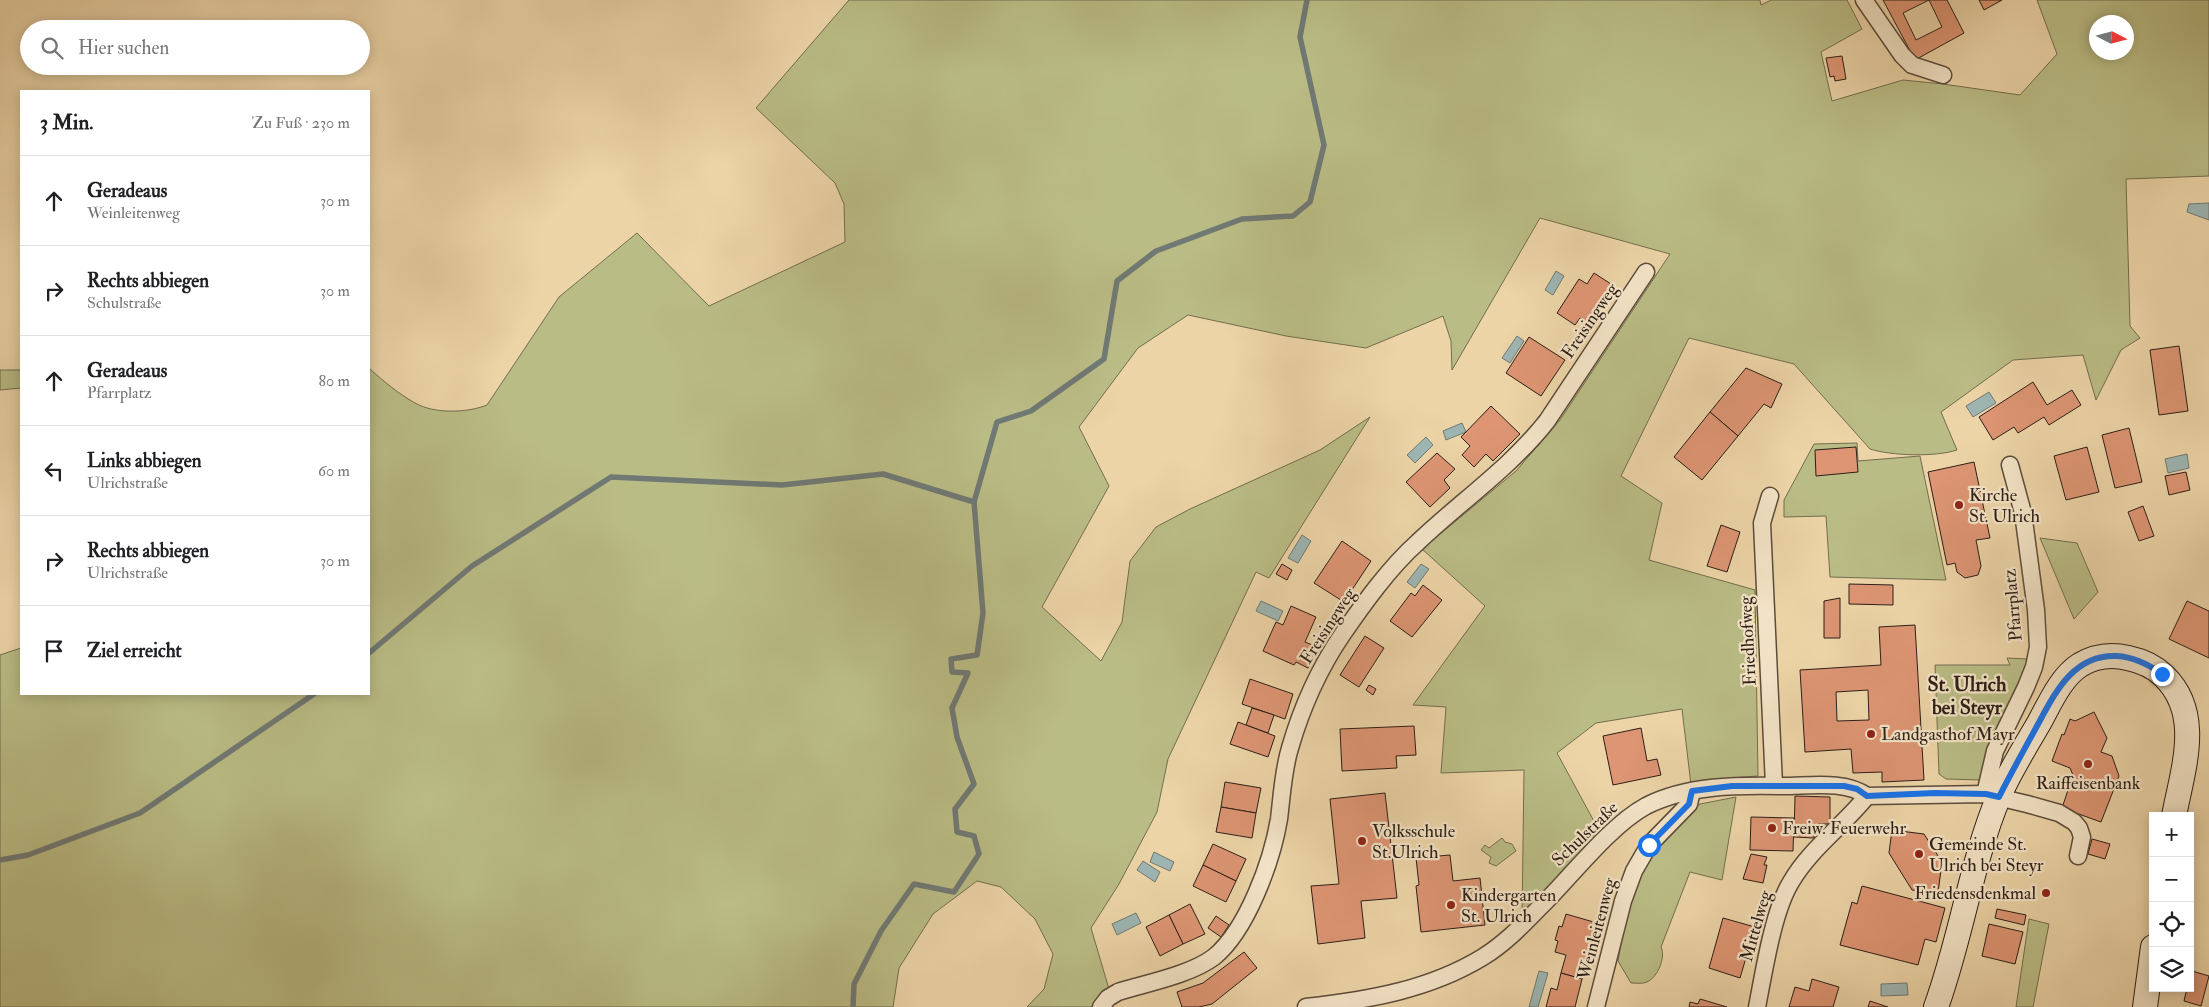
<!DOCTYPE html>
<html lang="de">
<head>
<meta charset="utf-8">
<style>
  body { margin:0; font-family:"IM FELL Double Pica",serif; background:#f2f2f2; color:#202124 }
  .controls { position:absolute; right:15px; bottom:15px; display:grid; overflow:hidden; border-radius:0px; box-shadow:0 2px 12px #0003 }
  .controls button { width:45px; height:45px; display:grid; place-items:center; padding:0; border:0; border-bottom:1px solid #e0e0e0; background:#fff; color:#202124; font:25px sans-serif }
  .compass { position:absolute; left:2089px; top:15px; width:45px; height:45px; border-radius:50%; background:#fff; box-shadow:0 2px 12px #0003; rotate:96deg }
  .stop { position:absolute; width:15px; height:15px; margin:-11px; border:4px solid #1a73e8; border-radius:50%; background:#fff }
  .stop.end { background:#1a73e8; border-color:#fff; box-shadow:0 1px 5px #0008 }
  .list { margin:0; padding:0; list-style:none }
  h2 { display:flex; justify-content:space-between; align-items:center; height:65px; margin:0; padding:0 20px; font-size:21px }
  h2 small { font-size:16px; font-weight:400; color:#757577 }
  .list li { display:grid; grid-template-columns:32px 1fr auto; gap:15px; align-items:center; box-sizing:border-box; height:90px; padding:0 20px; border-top:1px solid #e0e0e0 }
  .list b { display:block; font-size:19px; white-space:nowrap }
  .list p { margin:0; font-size:16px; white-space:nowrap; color:#757577 }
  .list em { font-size:16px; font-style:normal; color:#757577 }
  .icon { flex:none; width:28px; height:28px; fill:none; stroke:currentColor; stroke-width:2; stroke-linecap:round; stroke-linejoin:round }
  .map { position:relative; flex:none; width:2209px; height:1007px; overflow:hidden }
  .search { position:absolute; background:#fff; box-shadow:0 2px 12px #0003; left:20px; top:20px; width:350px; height:55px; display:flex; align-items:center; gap:12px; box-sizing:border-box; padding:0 18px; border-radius:28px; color:#757577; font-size:19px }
  .panel { position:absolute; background:#fff; box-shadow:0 2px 12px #0003; left:20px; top:90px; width:350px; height:605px; border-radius:0px }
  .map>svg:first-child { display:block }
  .green { fill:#babc85; stroke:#736d4e; fill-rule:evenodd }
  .water { fill:#9db5b2; stroke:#707974 }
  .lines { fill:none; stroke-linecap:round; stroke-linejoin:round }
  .stream { stroke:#707974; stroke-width:5.5 }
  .building { fill:#dd9573; stroke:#2c1e17; fill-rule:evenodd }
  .street-casing { stroke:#5c4c3b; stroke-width:19 }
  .secondary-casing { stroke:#2c1e17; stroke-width:26 }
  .street { stroke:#f3e3c6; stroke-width:16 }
  .secondary { stroke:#f3e3c6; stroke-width:24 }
  .route { stroke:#1a73e8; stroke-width:6 }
  .poi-dot { fill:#8f2418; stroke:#f3e3c6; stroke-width:2 }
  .labels { text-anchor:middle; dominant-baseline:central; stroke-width:4.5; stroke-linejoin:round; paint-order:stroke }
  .street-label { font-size:18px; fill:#2c1e17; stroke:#f3e3c6 }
  .poi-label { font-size:18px; fill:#2c1e17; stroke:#f3e3c6; text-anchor:start }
  .quarter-label { font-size:20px; font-weight:bold; fill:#2c1e17; stroke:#f3e3c6 }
</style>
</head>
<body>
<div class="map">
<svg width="2209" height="1007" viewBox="0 0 2209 1007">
  <rect width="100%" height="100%" fill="#ecd4a7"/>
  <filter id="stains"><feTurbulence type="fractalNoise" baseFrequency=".004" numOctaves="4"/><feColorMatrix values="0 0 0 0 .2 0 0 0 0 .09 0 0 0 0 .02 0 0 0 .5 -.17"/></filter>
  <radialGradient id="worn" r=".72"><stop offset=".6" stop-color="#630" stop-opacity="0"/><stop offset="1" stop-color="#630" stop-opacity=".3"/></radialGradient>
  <g class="green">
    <path d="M 849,0 L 1760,0 L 1761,5 L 1771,0 L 1847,0 L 1862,29 L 1821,52 L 1832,101 L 1903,80 L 1943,84 L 2020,95 L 2057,54 L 2037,0 L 2209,0 L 2209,176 L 2126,179 L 2130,326 L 2140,338 L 2121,350 L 2096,400 L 2083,355 L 2013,360 L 1941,412 L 1957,450 C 1936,457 1892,456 1870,449 L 1794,364 L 1689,338 L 1621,476 L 1662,503 L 1649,560 L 1755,590 L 1758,776 L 1729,778 L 1691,785 L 1682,709 L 1596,723 L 1557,753 L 1602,836 L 1522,919 L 1524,770 L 1441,773 L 1446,707 L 1413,705 L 1485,606 L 1422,549 L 1516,471 L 1560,420 L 1670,254 L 1540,218 L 1452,370 L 1451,341 L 1443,316 L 1366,348 L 1286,336 L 1188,315 L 1138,348 L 1079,427 L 1109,486 L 1042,607 L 1101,661 L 1122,622 L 1130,561 L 1156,527 L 1190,509 L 1320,450 L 1370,417 L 1269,578 L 1256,572 L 1168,759 L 1157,812 L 1119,884 L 1091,928 L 1109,989 L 1093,1007 L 1027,1007 L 1044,989 L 1053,954 L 1035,919 L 1001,887 L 977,881 L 933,914 L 899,968 L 893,1007 L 0,1007 L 0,655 L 21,648 L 21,694 L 369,694 L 369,368 C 383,381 399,394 415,403 C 434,414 467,413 487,405 L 559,297 L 637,233 L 709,306 L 845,242 L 844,204 L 835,183 L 756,108 ZM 2096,22 L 2126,22 L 2126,52 L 2096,52 Z"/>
    <path d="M 0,370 L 21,370 L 21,388 L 0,390 Z"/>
    <path d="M 1857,443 L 1858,461 L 1920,456 L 1946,580 L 1830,577 L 1826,516 L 1784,517 L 1784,500 L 1814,444 Z"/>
    <path d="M 2040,538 L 2077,543 L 2098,592 L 2074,619 Z"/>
    <path d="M 2007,658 L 2028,659 L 2028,664 L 1981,780 L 1946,779 L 1939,774 L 1935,665 L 2010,665 Z"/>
    <path d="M 1736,797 L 1722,880 L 1690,872 L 1661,947 C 1666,957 1658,977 1647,982 C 1643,984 1636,983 1631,983 L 1618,961 L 1625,922 L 1639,870 L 1654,845 L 1690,810 L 1700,804 Z"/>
    <path d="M 1502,838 L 1505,842 L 1512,844 L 1516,851 L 1496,866 L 1489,863 L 1491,857 L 1481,850 L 1485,845 L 1489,848 Z"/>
    <path d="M 2029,919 L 2049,924 L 2033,1007 L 2016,1007 Z"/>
  </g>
  <g class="water">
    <path d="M 2209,203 L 2209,220 L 2187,212 L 2189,204 Z"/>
    <path d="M 1556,271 L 1564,276 L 1553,295 L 1545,290 Z"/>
    <path d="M 1517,336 L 1524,341 L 1510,363 L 1502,358 Z"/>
    <path d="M 1989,392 L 1996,403 L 1973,417 L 1966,406 Z"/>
    <path d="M 1462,423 L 1466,432 L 1446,440 L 1443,431 Z"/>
    <path d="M 1426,437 L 1433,445 L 1415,463 L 1407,455 Z"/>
    <path d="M 2187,454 L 2189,468 L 2168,473 L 2165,459 Z"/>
    <path d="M 1302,535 L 1311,541 L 1298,563 L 1288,558 Z"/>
    <path d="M 1421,564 L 1429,569 L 1415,588 L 1407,582 Z"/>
    <path d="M 1261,601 L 1283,611 L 1278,621 L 1256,611 Z"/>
    <path d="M 1154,852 L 1174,862 L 1170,871 L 1150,862 Z"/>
    <path d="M 1143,861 L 1160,872 L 1155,882 L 1137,870 Z"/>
    <path d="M 1136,913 L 1141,923 L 1117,935 L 1112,924 Z"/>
    <path d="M 1539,971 L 1548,973 L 1538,1007 L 1529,1007 Z"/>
    <path d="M 1907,983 L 1908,995 L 1881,996 L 1881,984 Z"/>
  </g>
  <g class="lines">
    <g class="stream">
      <path d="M 369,653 L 472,566 L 611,477 L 782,485 L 883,474 L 974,502"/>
      <path d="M 0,860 L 28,855 L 140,813 L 314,694"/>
      <path d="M 853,1007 L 854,984 L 881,931 L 914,884 L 954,892 L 979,854 L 974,836 L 957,832 L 955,809 L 974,784 L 957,737 L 952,708 L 968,673 L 952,672 L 951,659 L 977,655 L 983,613 L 974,502 L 997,422 L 1031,411 L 1104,359 L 1117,281 L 1156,251 L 1242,219 L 1293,216 L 1310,202 L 1324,145 L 1300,37 L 1307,0"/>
    </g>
  </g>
  <g class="building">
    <path d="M 1883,0 L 1947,0 L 1964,33 L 1915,60 ZM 1929,0 L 1942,27 L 1916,40 L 1903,13 Z"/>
    <path d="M 1979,0 L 2002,0 L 1984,10 Z"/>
    <path d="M 1842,56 L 1846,79 L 1835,81 L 1834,76 L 1830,77 L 1826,58 Z"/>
    <path d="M 1594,273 L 1614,286 L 1589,324 L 1580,318 L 1575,325 L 1557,313 L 1579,279 L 1587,284 Z"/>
    <path d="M 1529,337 L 1565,360 L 1541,396 L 1506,373 Z"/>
    <path d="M 2179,346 L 2188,411 L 2159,415 L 2150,350 Z"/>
    <path d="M 1746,368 L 1782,384 L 1771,408 L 1764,404 L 1738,436 L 1710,412 Z"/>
    <path d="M 2033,382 L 2047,405 L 2072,390 L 2081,405 L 2049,425 L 2044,417 L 2018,433 L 2014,427 L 1993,440 L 1979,417 Z"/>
    <path d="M 1491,406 L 1520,434 L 1493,461 L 1486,454 L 1474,467 L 1462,455 L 1470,446 L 1461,437 Z"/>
    <path d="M 1710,412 L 1738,436 L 1702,480 L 1674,457 Z"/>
    <path d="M 2129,428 L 2142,482 L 2115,488 L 2102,435 Z"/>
    <path d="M 1856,447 L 1858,472 L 1816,476 L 1815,450 Z"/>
    <path d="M 2087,447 L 2099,492 L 2066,500 L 2054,456 Z"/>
    <path d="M 1437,453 L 1455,469 L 1444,480 L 1450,488 L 1430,507 L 1406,482 Z"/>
    <path d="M 1974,462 L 1990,538 L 1976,540 L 1981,566 L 1978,575 L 1965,578 L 1957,572 L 1955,563 L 1947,565 L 1928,472 Z"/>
    <path d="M 2186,472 L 2190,490 L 2169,495 L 2165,476 Z"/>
    <path d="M 2143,506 L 2154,536 L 2139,541 L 2128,512 Z"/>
    <path d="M 1721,525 L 1740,532 L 1727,572 L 1707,566 Z"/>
    <path d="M 1342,541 L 1371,561 L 1344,602 L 1314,583 Z"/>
    <path d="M 1282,564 L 1292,570 L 1287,580 L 1276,574 Z"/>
    <path d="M 1849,584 L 1893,585 L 1893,605 L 1849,604 Z"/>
    <path d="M 1423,585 L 1442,600 L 1412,637 L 1390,621 L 1411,593 L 1415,596 Z"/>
    <path d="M 1840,598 L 1840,638 L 1824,638 L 1824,601 Z"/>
    <path d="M 2187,601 L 2209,611 L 2209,658 L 2169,639 Z"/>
    <path d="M 1291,606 L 1316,617 L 1305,642 L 1317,647 L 1308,668 L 1296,662 L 1294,665 L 1263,651 L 1276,622 L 1283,625 Z"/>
    <path d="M 1915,625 L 1924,780 L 1882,782 L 1882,772 L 1853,773 L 1851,749 L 1805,752 L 1800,670 L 1881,665 L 1879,627 ZM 1868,690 L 1869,720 L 1837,721 L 1836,692 Z"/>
    <path d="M 1365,636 L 1384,648 L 1359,687 L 1340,675 Z"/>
    <path d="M 1250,679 L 1293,694 L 1285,719 L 1242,704 Z"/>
    <path d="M 1369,685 L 1376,689 L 1373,695 L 1366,690 Z"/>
    <path d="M 1252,708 L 1274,715 L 1268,733 L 1246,725 Z"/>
    <path d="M 2094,712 L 2107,738 L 2101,752 L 2112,756 L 2119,776 L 2101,822 L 2062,808 L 2073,775 L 2070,768 L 2052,761 L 2062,734 L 2064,735 L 2070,719 L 2075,721 Z"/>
    <path d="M 1238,722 L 1275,736 L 1268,757 L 1230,744 Z"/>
    <path d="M 1414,726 L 1416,755 L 1396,756 L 1397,768 L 1342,771 L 1340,729 Z"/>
    <path d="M 1641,728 L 1647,761 L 1657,759 L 1661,775 L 1613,785 L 1603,736 Z"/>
    <path d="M 1225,782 L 1261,788 L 1256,813 L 1221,807 Z"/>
    <path d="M 1385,793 L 1397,898 L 1361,901 L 1365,938 L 1318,944 L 1311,886 L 1339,884 L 1330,799 Z"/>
    <path d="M 1795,796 L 1830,797 L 1830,824 L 1818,824 L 1818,832 L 1814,832 L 1814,838 L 1794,837 Z"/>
    <path d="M 1221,807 L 1256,813 L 1252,838 L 1216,832 Z"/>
    <path d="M 1751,817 L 1794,818 L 1793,851 L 1750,850 Z"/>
    <path d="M 1892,830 L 1924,834 L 1942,862 L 1938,893 L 1912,890 L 1889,853 Z"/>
    <path d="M 2092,839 L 2110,844 L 2105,859 L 2088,854 Z"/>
    <path d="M 1213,844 L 1246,859 L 1236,881 L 1203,865 Z"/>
    <path d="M 1751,854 L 1767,857 L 1764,865 L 1767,865 L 1763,883 L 1743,879 Z"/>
    <path d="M 1450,855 L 1453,881 L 1480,878 L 1485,925 L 1421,932 L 1416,886 L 1419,885 L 1416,858 Z"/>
    <path d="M 1203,865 L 1236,881 L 1226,902 L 1193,886 Z"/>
    <path d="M 1862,886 L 1945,908 L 1936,942 L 1925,939 L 1918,965 L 1840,945 L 1852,902 L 1857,904 Z"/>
    <path d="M 1190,904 L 1205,934 L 1183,944 L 1169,915 Z"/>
    <path d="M 1997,909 L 2026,915 L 2024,925 L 1995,918 Z"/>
    <path d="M 1566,914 L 1597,923 L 1582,979 L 1561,973 L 1566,955 L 1555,952 L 1558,941 L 1555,940 L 1559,926 L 1562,927 Z"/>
    <path d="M 1169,915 L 1183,944 L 1160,956 L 1146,927 Z"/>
    <path d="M 1216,916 L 1229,925 L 1221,937 L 1208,928 Z"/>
    <path d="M 1723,918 L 1755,927 L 1740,978 L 1709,968 Z"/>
    <path d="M 1989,924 L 2023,932 L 2015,964 L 1982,956 Z"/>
    <path d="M 1244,952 L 1257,968 L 1212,1004 L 1199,1007 L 1182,1007 L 1177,992 L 1203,983 Z"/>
    <path d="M 2192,971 L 2209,976 L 2201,1006 L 2184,1001 L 2187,988 L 2190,988 Z"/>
    <path d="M 1561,973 L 1582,979 L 1575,1007 L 1546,1007 L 1551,988 L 1557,990 Z"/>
    <path d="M 1812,979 L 1839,987 L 1833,1007 L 1789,1007 L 1795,987 L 1809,991 Z"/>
    <path d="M 1700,999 L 1727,1007 L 1689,1007 L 1690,1002 L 1698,1004 Z"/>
    <path d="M 1870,1001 L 1888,1007 L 1868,1007 Z"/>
  </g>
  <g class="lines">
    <defs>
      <g id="street">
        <path d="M 1864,0 L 1902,55 L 1912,65 L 1943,75"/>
        <path d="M 1770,496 L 1762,523 L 1774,785"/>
        <path d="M 1985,794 L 1995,751 L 2026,687 L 2034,667 L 2038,647 L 2036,610 L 2023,513 L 2010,465"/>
        <path d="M 1101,1007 L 1108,998 L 1118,992 C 1147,983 1190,975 1214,957 C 1247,930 1272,861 1279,819 C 1282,795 1283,771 1290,748 C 1301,710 1319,669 1342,635 C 1364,603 1389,568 1418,542 C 1461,501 1510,468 1547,421 L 1646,272"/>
        <path d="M 1306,1007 C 1368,1000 1429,990 1483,957 C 1509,941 1529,918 1550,897 C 1577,869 1613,824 1646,806 C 1687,785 1738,785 1783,786 C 1810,786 1845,780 1867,796 L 1985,794 L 2027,804 L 2059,813 L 2074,822 L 2079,828 L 2082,837 L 2078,856"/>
        <path d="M 1596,1007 L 1623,901 L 1634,871 L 1649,845 L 1689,804 L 1692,791"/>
        <path d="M 1757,1007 C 1764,972 1773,911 1791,882 C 1810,849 1844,825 1867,796"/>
      </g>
      <g id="secondary">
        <path d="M 1936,1007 C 1961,939 1971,863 1999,796 C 2010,771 2025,747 2039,723 C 2050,703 2061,677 2080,665 C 2095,656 2111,654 2128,658 C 2142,661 2154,666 2164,676 C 2203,714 2183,768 2174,816"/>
        <path d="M 2145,1007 L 2153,947"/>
      </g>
    </defs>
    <use href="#street" class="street-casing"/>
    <use href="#secondary" class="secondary-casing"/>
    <use href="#street" class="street"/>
    <use href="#secondary" class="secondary"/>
  </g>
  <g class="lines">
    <path class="route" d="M 1649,845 L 1689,804 L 1692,791 L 1732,786 L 1844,786 L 1857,789 L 1867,796 L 1935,793 L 1986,794 L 1999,797 C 2011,773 2024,750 2037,726 C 2055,693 2073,654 2117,656 C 2134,657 2148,664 2162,674"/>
  </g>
  <g class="poi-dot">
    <circle cx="1959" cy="505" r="5"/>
    <circle cx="1871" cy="734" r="5"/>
    <circle cx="2088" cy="764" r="5"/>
    <circle cx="1772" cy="828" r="5"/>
    <circle cx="1362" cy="841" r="5"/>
    <circle cx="1919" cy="854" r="5"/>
    <circle cx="2046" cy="893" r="5"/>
    <circle cx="1451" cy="905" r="5"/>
  </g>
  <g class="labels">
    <g class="street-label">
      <text transform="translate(1590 321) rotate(-56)">Freisingweg</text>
      <text transform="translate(2013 605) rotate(-95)">Pfarrplatz</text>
      <text transform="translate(1328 626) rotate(-57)">Freisingweg</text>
      <text transform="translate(1748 641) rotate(-93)">Friedhofweg</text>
      <text transform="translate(1585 834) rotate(-44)">Schulstraße</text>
      <text transform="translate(1756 926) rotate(-74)">Mittelweg</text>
      <text transform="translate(1597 929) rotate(-75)">Weinleitenweg</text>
    </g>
    <g class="poi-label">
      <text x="1969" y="495">Kirche<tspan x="1969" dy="21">St. Ulrich</tspan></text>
      <text x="1881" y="734">Landgasthof Mayr</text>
      <text x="2088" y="783" text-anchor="middle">Raiffeisenbank</text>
      <text x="1782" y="828">Freiw. Feuerwehr</text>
      <text x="1372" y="831">Volksschule<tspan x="1372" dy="21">St.Ulrich</tspan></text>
      <text x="1929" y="844">Gemeinde St.<tspan x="1929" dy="21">Ulrich bei Steyr</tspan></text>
      <text x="2036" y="893" text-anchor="end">Friedensdenkmal</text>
      <text x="1461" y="895">Kindergarten<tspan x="1461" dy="21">St. Ulrich</tspan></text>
    </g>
    <g class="quarter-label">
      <text x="1967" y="684">St. Ulrich<tspan x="1967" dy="23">bei Steyr</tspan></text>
    </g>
  </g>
  <rect width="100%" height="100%" filter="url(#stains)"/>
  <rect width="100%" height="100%" fill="url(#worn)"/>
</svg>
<div class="controls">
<button>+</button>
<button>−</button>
<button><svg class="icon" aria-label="locate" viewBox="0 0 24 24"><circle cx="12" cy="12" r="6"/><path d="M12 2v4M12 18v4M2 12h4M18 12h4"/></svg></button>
<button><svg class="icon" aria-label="layers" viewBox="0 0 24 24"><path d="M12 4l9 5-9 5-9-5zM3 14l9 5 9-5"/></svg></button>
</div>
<svg class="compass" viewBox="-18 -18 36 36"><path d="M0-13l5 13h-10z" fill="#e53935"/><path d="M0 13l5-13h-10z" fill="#757577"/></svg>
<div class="stop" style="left:1649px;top:845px"></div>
<div class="stop end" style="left:2162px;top:674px"></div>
<div class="search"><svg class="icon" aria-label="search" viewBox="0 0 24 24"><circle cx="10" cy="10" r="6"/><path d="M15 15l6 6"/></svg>Hier suchen</div>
<section class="panel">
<h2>3 Min.<small>Zu Fuß · 230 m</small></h2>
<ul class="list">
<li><svg class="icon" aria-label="ahead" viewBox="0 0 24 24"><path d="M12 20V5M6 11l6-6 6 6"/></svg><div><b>Geradeaus</b><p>Weinleitenweg</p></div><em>30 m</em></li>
<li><svg class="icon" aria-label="right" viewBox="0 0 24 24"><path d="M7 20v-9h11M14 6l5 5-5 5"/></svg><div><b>Rechts abbiegen</b><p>Schulstraße</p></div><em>30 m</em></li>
<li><svg class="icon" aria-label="ahead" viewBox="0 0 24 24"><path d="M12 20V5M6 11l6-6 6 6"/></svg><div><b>Geradeaus</b><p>Pfarrplatz</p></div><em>80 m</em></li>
<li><svg class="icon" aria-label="left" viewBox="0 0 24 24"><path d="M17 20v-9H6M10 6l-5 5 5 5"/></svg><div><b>Links abbiegen</b><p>Ulrichstraße</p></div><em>60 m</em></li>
<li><svg class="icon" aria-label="right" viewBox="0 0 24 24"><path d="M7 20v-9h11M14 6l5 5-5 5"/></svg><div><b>Rechts abbiegen</b><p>Ulrichstraße</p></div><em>30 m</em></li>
<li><svg class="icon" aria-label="arrive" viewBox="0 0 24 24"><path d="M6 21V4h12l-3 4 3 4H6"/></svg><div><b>Ziel erreicht</b></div></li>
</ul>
</section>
</div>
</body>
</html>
